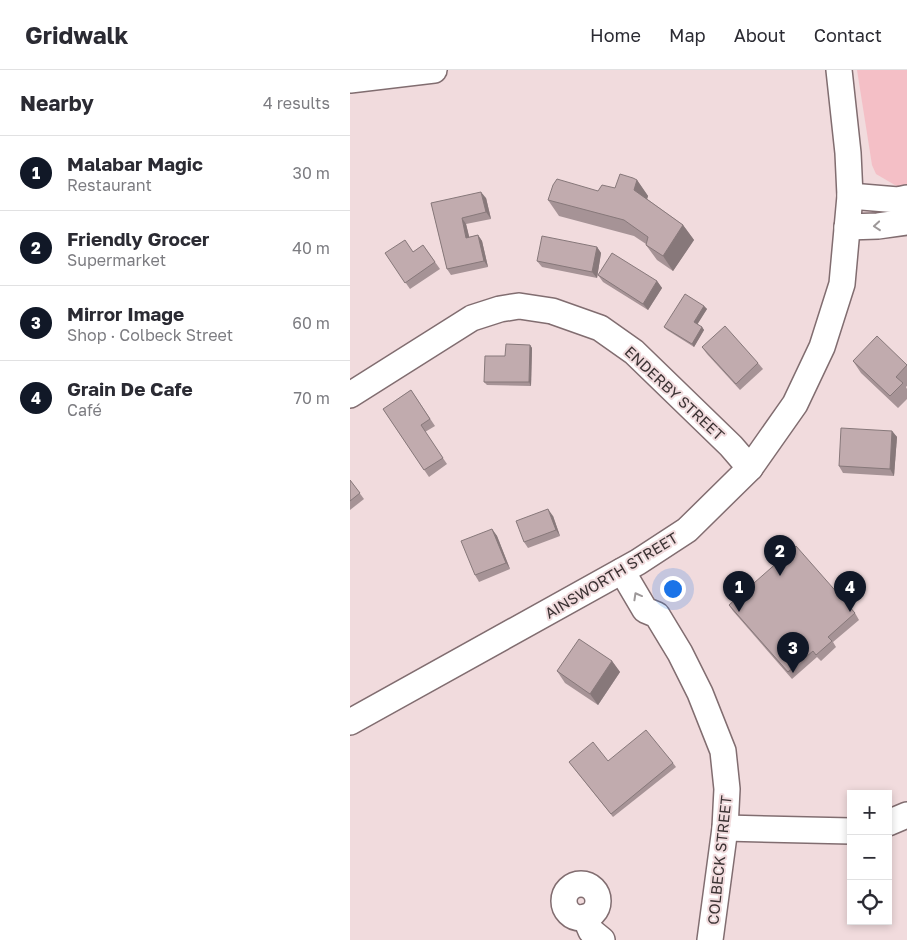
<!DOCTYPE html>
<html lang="en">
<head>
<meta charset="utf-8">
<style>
  body { margin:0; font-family:"Golos Text",sans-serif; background:#f7f7f7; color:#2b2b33 }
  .controls { position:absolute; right:15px; bottom:15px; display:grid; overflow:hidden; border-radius:0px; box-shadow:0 2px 8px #0003 }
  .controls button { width:45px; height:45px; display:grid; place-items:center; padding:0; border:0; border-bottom:1px solid #e1e1e2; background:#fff; color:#2b2b33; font:25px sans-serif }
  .you { position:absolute; left:322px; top:518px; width:18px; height:18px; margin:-12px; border:4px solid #fff; border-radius:50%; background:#1a73e8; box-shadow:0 0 0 8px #1a73e833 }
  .badge { display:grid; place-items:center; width:32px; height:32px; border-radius:50%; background:#111827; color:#fff; font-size:16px; font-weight:700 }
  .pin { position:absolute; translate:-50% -41px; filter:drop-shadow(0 1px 2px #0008) }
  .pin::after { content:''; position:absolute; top:26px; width:18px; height:15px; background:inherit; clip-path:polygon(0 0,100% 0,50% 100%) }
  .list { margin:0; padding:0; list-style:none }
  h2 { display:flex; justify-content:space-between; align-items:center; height:65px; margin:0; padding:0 20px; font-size:21px }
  h2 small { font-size:16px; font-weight:400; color:#7c7c81 }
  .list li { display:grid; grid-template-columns:32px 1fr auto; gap:15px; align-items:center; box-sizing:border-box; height:75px; padding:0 20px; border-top:1px solid #e1e1e2 }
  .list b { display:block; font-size:19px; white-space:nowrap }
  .list p { margin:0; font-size:16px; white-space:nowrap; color:#7c7c81 }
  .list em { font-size:16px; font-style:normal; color:#7c7c81 }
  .icon { flex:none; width:28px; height:28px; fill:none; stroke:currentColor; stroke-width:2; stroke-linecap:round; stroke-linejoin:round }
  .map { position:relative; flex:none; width:557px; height:870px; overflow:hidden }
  header { display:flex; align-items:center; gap:30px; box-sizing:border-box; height:70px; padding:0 25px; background:#fff; border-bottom:1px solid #e1e1e2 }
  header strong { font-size:24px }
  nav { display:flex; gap:28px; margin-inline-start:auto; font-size:18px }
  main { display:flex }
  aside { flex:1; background:#fff }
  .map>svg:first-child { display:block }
  .green { fill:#f4bfc6 }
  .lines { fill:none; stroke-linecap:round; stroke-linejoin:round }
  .minor-casing { stroke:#816d70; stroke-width:28 }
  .minor { stroke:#fff; stroke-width:25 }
  .wall { fill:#a69396 }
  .shaded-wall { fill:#87787a }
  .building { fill:#c1abae; stroke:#87787a }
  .oneway { stroke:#9d9899 }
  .labels { text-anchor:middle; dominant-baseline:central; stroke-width:4; stroke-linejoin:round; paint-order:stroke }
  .street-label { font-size:15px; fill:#3b3233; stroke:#f1dbdd }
</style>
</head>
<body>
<header>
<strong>Gridwalk</strong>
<nav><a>Home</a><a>Map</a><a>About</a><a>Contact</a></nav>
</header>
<main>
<aside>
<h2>Nearby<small>4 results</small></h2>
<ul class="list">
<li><span class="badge">1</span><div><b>Malabar Magic</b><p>Restaurant</p></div><em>30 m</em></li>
<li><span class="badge">2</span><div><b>Friendly Grocer</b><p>Supermarket</p></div><em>40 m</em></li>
<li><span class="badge">3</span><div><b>Mirror Image</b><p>Shop · Colbeck Street</p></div><em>60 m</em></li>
<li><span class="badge">4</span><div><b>Grain De Cafe</b><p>Café</p></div><em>70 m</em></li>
</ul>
</aside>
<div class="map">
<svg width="557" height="870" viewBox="0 0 557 870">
  <rect width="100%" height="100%" fill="#f1dbdd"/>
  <path class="green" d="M 507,0 L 557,0 L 557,117 L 550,118 L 526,104 L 522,95 Z"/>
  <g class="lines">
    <defs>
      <g id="minor">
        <path d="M 0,10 L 84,0"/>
        <path d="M 500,126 L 548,130 L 557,128"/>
        <path d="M 497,157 L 528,156 L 557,152"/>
        <path d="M 0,325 L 122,248 L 150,239 L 169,236 L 202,241 L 250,258 L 284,282 L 381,376 L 400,398"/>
        <path d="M 272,501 L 295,540 L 307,545 L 330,583 L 350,623 L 373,681 L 377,719 L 375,758 L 360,870"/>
        <path d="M 0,652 L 288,492 L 337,460 L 400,398 L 445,334 L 472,277 L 492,214 L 500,126 L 498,83 L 489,0"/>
        <path d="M 538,753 L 557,745"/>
        <path d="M 375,758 L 501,761"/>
        <circle cx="231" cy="831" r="17"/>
        <path d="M 235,847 L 241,861 L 252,870"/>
      </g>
    </defs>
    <use href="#minor" class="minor-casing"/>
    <use href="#minor" class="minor"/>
  </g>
  <g class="wall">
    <path d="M 287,110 L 298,126 L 297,129 L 333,155 L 344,170 L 323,201 L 307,190 L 296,175 L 296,174 L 284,166 L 209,146 L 198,130 L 265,118 Z"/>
    <path d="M 136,128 L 141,149 L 116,154 L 119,167 L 128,165 L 132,171 L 138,197 L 101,205 L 97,199 L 81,133 Z"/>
    <path d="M 73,175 L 90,199 L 60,219 L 35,183 L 63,182 Z"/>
    <path d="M 247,177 L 251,183 L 247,208 L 192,197 L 187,191 Z"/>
    <path d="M 248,205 L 307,211 L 312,218 L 298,240 L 253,212 Z"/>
    <path d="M 354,236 L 357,239 L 347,254 L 352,257 L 354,260 L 344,277 L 317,260 L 314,257 Z"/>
    <path d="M 180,275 L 182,278 L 181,316 L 137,315 L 134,312 L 155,286 Z"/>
    <path d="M 352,277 L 408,293 L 413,299 L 390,320 L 357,284 Z"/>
    <path d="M 503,291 L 557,295 L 557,316 L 556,317 L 557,319 L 557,329 L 548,338 L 511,303 Z"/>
    <path d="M 61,320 L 85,356 L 75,362 L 97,394 L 79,407 L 33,339 Z"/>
    <path d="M 542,361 L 547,367 L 544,406 L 493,403 L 489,396 Z"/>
    <path d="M 0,410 L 14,429 L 0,440 Z"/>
    <path d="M 203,446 L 210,466 L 178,478 L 174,472 Z"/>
    <path d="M 142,459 L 147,466 L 160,499 L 129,512 L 125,505 Z"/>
    <path d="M 379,535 L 505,543 L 509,550 L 483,572 L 486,577 L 471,591 L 467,587 L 442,609 L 383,541 Z"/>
    <path d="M 262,591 L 270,602 L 248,635 L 215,613 L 207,601 Z"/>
    <path d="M 258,691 L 323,693 L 326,697 L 263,747 L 219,692 Z"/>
  </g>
  <g class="shaded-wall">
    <path d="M 287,110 L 298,126 L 295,136 L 284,120 Z"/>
    <path d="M 131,122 L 136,128 L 141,149 L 136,142 Z"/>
    <path d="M 112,148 L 116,154 L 121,174 L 116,168 Z"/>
    <path d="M 333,155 L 344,170 L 323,201 L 313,186 Z"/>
    <path d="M 128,165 L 132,171 L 138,197 L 134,191 Z"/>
    <path d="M 247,177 L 251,183 L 247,208 L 242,202 Z"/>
    <path d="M 307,211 L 312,218 L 298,240 L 293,234 Z"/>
    <path d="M 354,236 L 357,239 L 347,255 L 344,252 Z"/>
    <path d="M 352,257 L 354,260 L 344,277 L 342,274 Z"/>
    <path d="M 180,275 L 182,278 L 181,316 L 179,312 Z"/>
    <path d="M 542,361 L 547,367 L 544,406 L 540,399 Z"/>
    <path d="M 198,439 L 203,446 L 210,466 L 206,460 Z"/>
    <path d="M 142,459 L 147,466 L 160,499 L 156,493 Z"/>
    <path d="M 262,591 L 270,602 L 248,635 L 240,624 Z"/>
  </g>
  <g class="building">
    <path d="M 270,104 L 283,108 L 287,110 L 284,120 L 333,155 L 313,186 L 296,175 L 298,167 L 274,150 L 198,130 L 203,115 L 207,109 L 248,121 L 252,115 L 265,118 Z"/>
    <path d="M 131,122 L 136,142 L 112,148 L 116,168 L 128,165 L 134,191 L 97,199 L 81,133 Z"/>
    <path d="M 192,166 L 247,177 L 242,202 L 187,191 Z"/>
    <path d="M 55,170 L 63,182 L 73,175 L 85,192 L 55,213 L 35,183 Z"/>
    <path d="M 262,183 L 307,211 L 293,234 L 248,205 Z"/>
    <path d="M 335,224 L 354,236 L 344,252 L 352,257 L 342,274 L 314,257 Z"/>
    <path d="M 375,256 L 408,293 L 386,314 L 352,277 Z"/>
    <path d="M 527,266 L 557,295 L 546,307 L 553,313 L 540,326 L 503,291 Z"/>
    <path d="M 156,274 L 180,275 L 179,312 L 134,312 L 135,286 L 155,286 Z"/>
    <path d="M 61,320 L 80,349 L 71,355 L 93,388 L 74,400 L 33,339 Z"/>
    <path d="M 491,358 L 542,361 L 540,399 L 489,396 Z"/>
    <path d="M 0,410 L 10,423 L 0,431 Z"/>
    <path d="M 198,439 L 206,460 L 174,472 L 166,451 Z"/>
    <path d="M 142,459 L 156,493 L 125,505 L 111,471 Z"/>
    <path d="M 446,476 L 505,543 L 478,567 L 482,571 L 466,585 L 463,581 L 438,602 L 379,535 Z"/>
    <path d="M 229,569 L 262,591 L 240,624 L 207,601 Z"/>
    <path d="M 296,660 L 323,693 L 261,744 L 219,692 L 243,672 L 258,691 Z"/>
  </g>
  <defs><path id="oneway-chevron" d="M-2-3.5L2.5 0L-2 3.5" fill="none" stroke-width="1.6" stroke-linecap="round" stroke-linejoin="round" transform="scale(1.25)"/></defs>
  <g class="oneway">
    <use href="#oneway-chevron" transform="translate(527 156) rotate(175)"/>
    <use href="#oneway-chevron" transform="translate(287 526) rotate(-119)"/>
  </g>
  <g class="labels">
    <g class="street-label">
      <text transform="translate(325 323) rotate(43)">ENDERBY STREET</text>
      <text transform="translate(261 505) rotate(-31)">AINSWORTH STREET</text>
      <text transform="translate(369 790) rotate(-84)">COLBECK STREET</text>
    </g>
  </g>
</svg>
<div class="controls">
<button>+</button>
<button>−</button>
<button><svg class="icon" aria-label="locate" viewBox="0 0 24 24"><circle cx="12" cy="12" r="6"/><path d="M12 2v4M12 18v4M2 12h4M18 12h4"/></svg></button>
</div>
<div class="you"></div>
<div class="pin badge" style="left:389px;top:542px">1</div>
<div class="pin badge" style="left:430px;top:506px">2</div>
<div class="pin badge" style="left:443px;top:603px">3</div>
<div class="pin badge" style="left:500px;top:542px">4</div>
</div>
</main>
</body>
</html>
